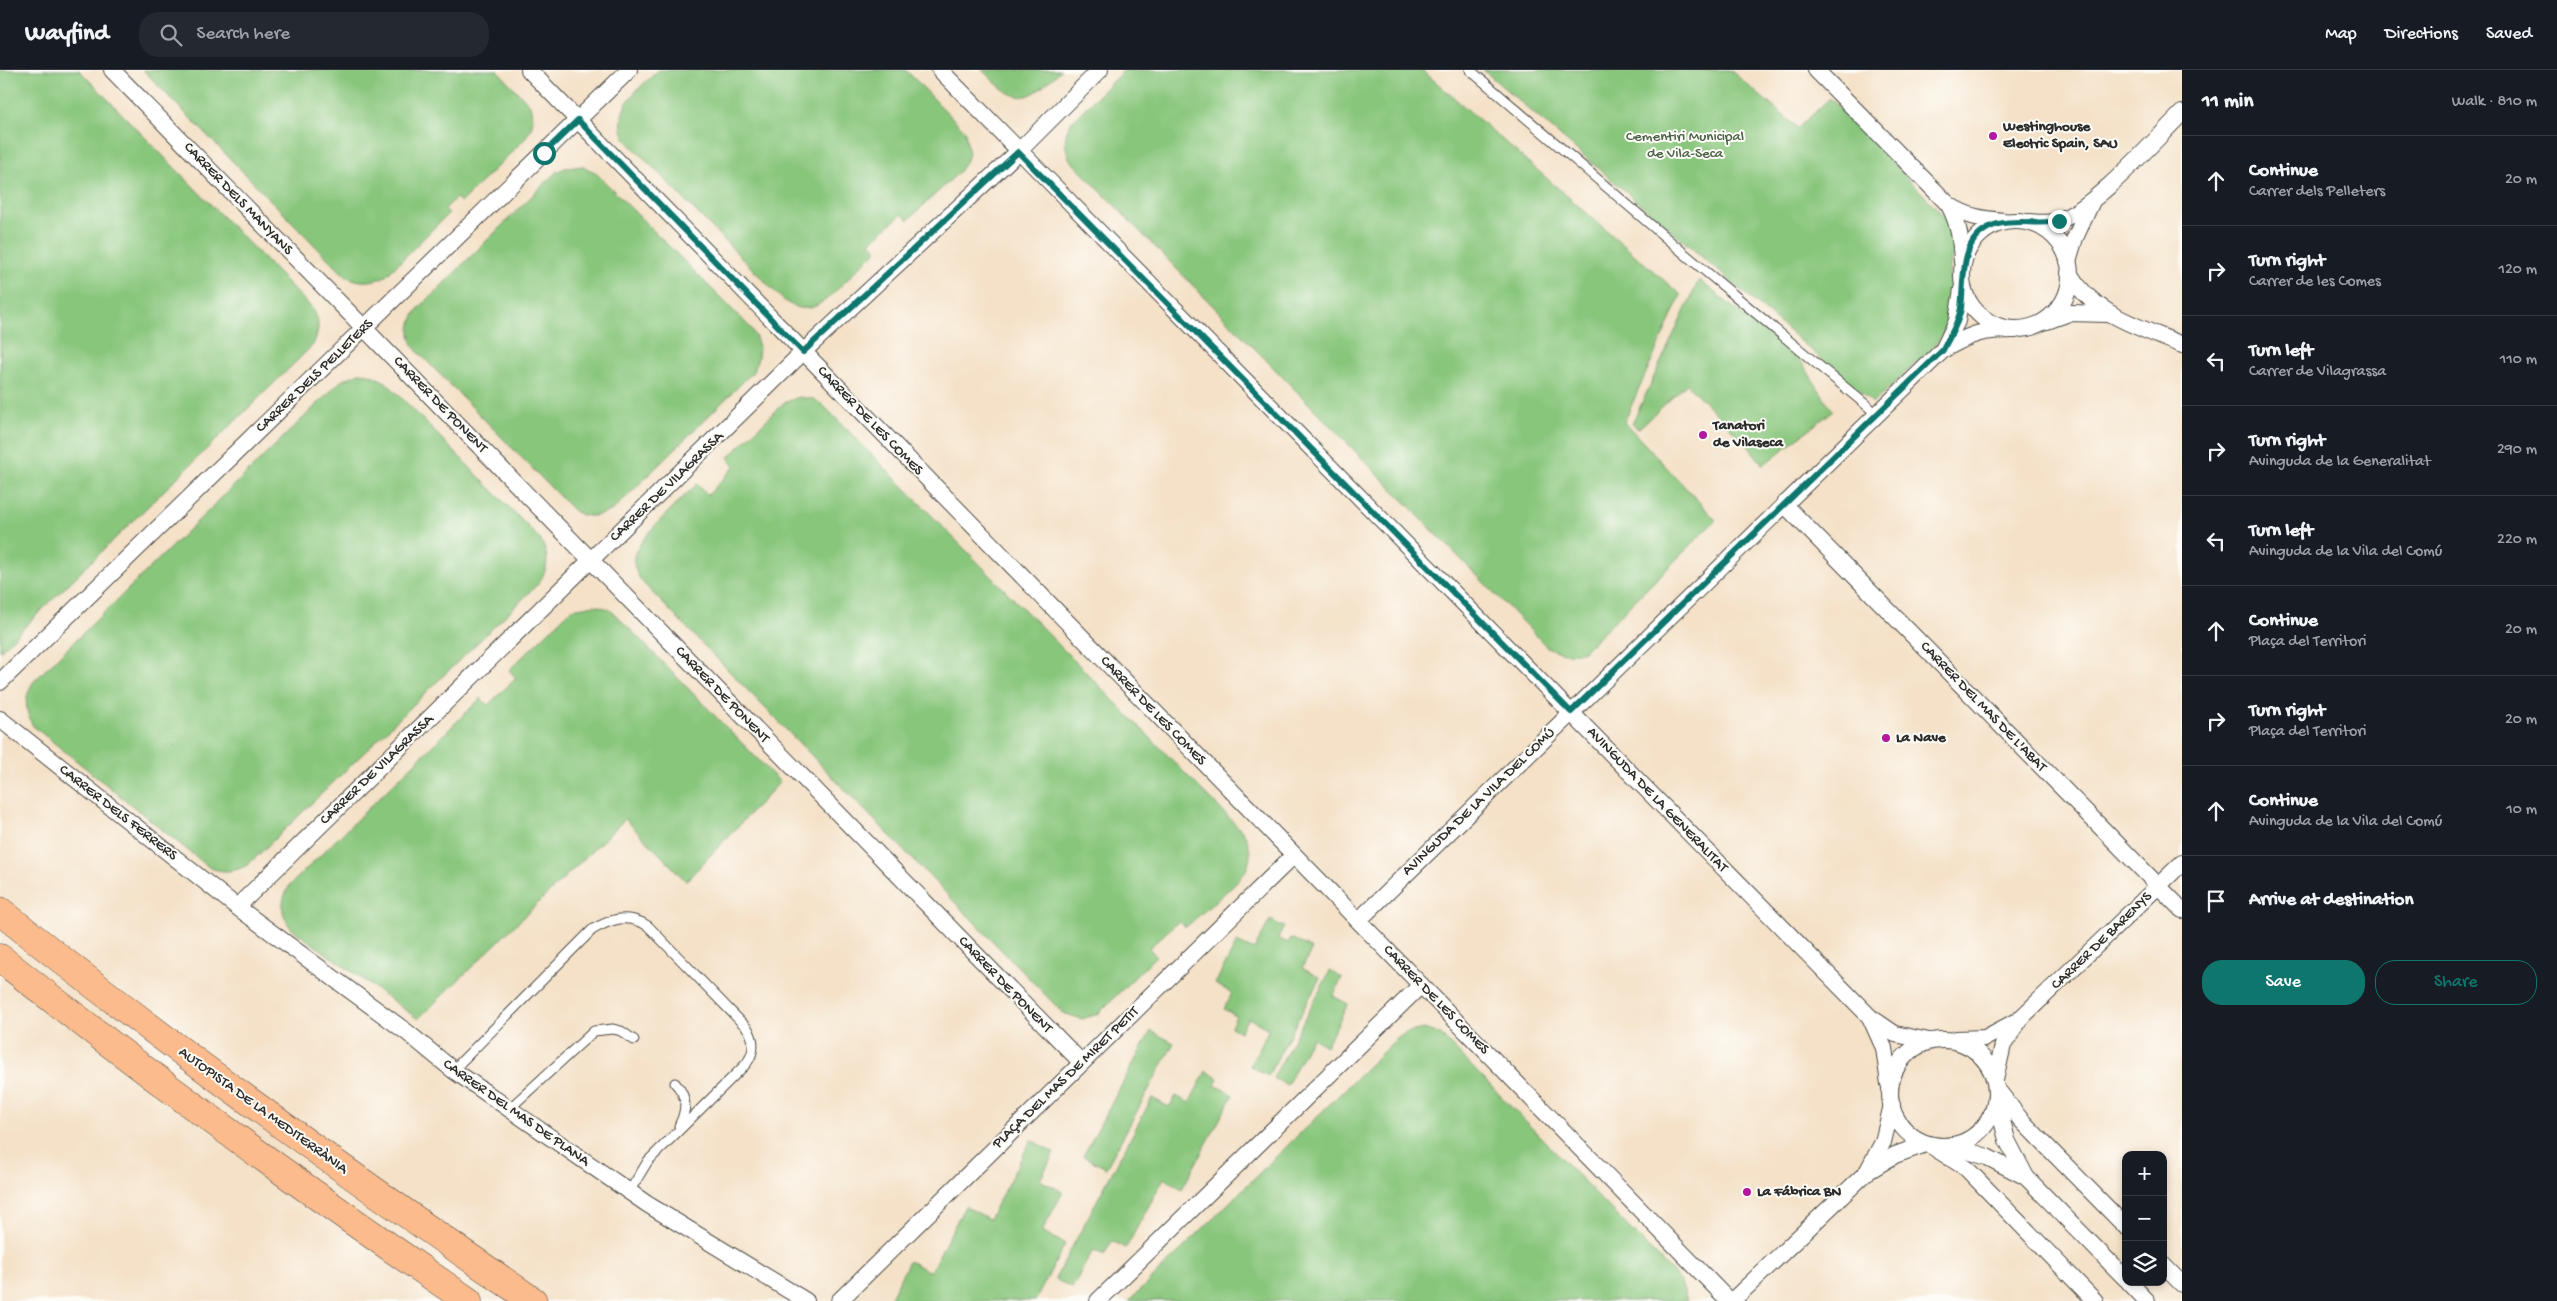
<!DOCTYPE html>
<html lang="en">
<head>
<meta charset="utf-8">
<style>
  body { margin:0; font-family:"Gochi Hand",sans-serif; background:#242831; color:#f1f3f6 }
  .controls { position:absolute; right:15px; bottom:15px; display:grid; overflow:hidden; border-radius:10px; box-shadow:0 2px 8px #0003 }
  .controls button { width:45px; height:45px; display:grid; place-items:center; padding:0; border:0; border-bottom:1px solid #363941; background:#171b24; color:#f1f3f6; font:25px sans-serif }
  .stop { position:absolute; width:15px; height:15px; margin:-11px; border:4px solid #0f766e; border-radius:50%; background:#fff }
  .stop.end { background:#0f766e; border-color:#fff; box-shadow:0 1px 5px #0008 }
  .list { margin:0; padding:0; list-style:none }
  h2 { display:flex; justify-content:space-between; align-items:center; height:65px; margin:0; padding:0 20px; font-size:21px }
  h2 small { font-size:16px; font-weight:400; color:#9ea1a6 }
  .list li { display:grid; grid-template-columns:32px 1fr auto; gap:15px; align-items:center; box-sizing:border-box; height:90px; padding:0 20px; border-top:1px solid #363941 }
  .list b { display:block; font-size:19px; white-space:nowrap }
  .list p { margin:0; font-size:16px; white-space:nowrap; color:#9ea1a6 }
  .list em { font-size:16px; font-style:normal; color:#9ea1a6 }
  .actions { display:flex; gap:10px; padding:15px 20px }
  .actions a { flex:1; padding:11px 0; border:1px solid #0f766e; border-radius:20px; text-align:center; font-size:18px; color:#0f766e }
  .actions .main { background:#0f766e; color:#fff }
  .icon { flex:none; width:28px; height:28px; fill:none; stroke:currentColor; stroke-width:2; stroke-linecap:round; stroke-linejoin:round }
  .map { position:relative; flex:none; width:2182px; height:1231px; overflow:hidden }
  header { display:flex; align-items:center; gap:30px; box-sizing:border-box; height:70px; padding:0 25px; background:#171b24; border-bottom:1px solid #363941 }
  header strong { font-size:24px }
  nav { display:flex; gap:28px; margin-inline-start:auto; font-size:18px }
  .search { width:350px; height:45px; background:#242831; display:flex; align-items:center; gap:12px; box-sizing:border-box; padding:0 18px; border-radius:20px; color:#9ea1a6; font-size:19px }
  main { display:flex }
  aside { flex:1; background:#171b24 }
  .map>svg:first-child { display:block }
  .green { fill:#88c67c; stroke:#5a7854 }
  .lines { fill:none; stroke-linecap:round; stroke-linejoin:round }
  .lane-casing { stroke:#494642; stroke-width:11 }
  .street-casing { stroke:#494642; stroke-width:18 }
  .highway-casing { stroke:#494642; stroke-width:29 }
  .lane { stroke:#fff; stroke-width:9 }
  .street { stroke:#fff; stroke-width:16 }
  .highway { stroke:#fbbb8c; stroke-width:28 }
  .route { stroke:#0f766e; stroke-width:6 }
  .poi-dot { fill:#b5179e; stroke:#fdfcf7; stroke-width:2 }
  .labels { text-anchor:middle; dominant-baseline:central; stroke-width:4; stroke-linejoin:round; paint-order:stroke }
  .poi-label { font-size:15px; font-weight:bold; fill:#2b2b2b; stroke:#fdfcf7; text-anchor:start }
  .park-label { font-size:15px; fill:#4c6147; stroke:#fdfcf7 }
  .street-label { font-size:15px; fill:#2b2b2b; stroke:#fdfcf7 }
</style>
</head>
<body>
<header>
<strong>Wayfind</strong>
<div class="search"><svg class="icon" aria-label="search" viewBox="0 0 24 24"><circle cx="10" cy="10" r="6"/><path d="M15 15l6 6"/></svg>Search here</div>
<nav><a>Map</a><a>Directions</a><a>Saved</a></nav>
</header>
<main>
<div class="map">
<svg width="2182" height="1231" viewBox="0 0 2182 1231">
  <rect width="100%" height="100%" fill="#fdfcf7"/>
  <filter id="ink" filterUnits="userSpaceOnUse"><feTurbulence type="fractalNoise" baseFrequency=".02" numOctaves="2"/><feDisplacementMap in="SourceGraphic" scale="10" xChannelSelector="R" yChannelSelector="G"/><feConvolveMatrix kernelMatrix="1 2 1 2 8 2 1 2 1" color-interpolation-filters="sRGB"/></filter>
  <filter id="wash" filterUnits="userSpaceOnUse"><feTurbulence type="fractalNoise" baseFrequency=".0096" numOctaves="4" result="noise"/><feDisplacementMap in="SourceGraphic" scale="20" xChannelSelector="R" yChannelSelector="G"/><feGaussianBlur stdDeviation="1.12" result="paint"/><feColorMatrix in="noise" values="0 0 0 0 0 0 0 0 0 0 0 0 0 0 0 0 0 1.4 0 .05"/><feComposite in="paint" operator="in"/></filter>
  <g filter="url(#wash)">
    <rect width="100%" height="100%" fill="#f4e1c7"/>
    <g class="green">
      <path d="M 0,0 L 79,0 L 314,240 C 320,253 319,262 313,275 L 0,581 Z"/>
      <path d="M 143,0 L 497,0 L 530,35 L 533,50 L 531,59 L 524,70 L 461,132 L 456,128 L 445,139 L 449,143 L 386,206 C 371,213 360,213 345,206 Z"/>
      <path d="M 659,0 L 906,0 L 965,61 L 969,85 L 959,102 L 908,150 L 902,144 L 870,172 L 877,180 C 866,191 855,202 844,213 C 823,234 806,251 779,226 L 625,69 C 612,37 637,20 659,0 Z"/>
      <path d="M 982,0 L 1061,0 C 1025,35 1018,36 982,0 Z"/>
      <path d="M 1124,0 L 1422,0 L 1681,225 L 1624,352 L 1716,450 L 1584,581 C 1572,586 1559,583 1547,577 L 1070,90 C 1064,75 1063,65 1072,51 Z"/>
      <path d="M 1483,0 L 1730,0 L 1798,58 L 1830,28 L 1949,151 L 1954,173 L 1949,204 L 1954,242 L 1942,266 L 1932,278 L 1873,333 Z"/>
      <path d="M 582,96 L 595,102 L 751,258 C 761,274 761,286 752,303 L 613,440 C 598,446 587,450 573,440 L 417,281 C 407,267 408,253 418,239 L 556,102 L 565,98 Z"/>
      <path d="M 1699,210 L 1800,290 L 1833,341 L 1763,395 L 1749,377 L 1687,314 L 1638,359 L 1632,354 Z"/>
      <path d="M 359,303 L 369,304 L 386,312 L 540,469 C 550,486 549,499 537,515 L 249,794 C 235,802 225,803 210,798 L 33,656 C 24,640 24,626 34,611 L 341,311 Z"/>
      <path d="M 799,327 L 814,329 L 824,336 L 1243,762 C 1250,774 1253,787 1246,800 C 1239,813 1199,845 1186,857 L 1179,851 L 1149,878 L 1156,886 L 1098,944 L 1082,949 L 1063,943 L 642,512 C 637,505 633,496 634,487 C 636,470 683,428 697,414 L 708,425 L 735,396 L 728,388 L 783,333 Z"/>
      <path d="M 595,535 L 609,539 L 618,547 L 780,712 L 686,811 L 625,749 L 418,949 L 292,859 C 280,845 280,831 290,815 L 481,628 L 488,635 L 516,608 L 509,600 L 572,539 Z"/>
      <path d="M 1270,850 L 1284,857 L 1278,868 L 1288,873 L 1291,868 L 1312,879 L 1302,898 L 1320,908 L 1268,1006 L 1250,996 L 1269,959 L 1248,948 L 1240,962 L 1231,957 L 1236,946 L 1224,939 L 1232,923 L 1215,914 L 1237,872 L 1254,880 Z"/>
      <path d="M 1330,901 L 1342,908 L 1333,926 L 1348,934 L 1326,976 L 1312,968 L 1287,1015 L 1273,1008 Z"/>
      <path d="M 1424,959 L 1441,965 L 1680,1210 L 1687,1231 L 1129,1231 L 1393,972 L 1405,963 Z"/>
      <path d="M 1151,961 L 1174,973 L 1106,1098 L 1083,1086 Z"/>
      <path d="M 1206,1001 L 1218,1008 L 1215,1015 L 1233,1025 L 1182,1119 L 1164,1108 L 1126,1178 L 1112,1171 L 1104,1185 L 1093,1180 L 1072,1218 L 1055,1209 L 1152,1028 L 1169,1037 L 1176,1026 L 1189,1033 Z"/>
      <path d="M 1031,1070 L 1054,1083 L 1040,1110 L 1063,1122 L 1042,1161 L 1065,1174 L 1035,1231 L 899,1231 L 891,1227 L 909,1191 L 930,1202 L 965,1136 L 989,1149 Z"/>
    </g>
  </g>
  <g filter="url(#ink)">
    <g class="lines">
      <defs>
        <g id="lane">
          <path d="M 1470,0 L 1686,185 L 1877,344"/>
          <path d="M 453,1000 L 592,860 C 611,849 628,843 648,856 L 748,959 C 755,971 755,982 746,994 L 648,1091 L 629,1122"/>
          <path d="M 675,1013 C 688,1027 687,1040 679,1056"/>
          <path d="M 509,1039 L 594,961 L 613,959 L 621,961 L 634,970"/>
        </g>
        <g id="street">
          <path d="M 112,0 L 1081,992"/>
          <path d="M 529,0 L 1729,1231"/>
          <path d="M 940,0 L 1870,947 L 1895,964 L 1929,971"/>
          <path d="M 1816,0 L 1949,135 C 1967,147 1982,149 2004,151"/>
          <path d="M 1949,135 C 1959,154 1961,170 1962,192"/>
          <circle cx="2016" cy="205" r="54"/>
          <path d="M 2031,152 C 2040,153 2048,154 2057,151 C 2092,141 2154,71 2182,43"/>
          <path d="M 2068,191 L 2075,168 L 2092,131"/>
          <path d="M 2069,203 C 2093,245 2140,257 2182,275"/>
          <path d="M 2047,251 L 2069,243 L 2108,244"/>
          <path d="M 1943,280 L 1957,251 L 1962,219"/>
          <path d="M 1784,434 L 2182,840"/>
          <path d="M 0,612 L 629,0"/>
          <path d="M 0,649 L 237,837 L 408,963 L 453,1000 L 647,1134 L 806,1231"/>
          <path d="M 237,837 L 803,282 L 1018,82 L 1100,0"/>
          <path d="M 1359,850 L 1943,280 C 1973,263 1981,260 2016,260"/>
          <path d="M 1870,947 L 1884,978 L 1889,1014"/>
          <path d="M 1956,969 L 1985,968 L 2015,952"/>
          <circle cx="1943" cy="1023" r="53"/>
          <path d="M 1995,1010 L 2003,975 L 2021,948 L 2182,793"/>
          <path d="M 1996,1018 L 2021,1050 L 2126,1157"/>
          <path d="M 1997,1030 L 2007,1070 L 2026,1107 L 2126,1209"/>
          <path d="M 1952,1076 L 1987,1087 L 2026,1107"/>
          <path d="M 1933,1077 L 1966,1098 L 2095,1231"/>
          <path d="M 1867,1102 L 1883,1072 L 1892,1035"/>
          <path d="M 2163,1195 L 2182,1214"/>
          <path d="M 2129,1212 L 2147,1231"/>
          <path d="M 839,1231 L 1294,785"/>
          <path d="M 1098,1231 L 1421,915"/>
          <path d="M 1732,1231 L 1867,1102 L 1895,1085 L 1926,1074"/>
        </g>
        <g id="highway">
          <path d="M 0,841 C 172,979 351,1107 533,1231"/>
          <path d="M 0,888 C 151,1008 308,1122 468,1231"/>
        </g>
      </defs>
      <use href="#lane" class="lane-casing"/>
      <use href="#street" class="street-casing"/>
      <use href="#highway" class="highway-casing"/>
      <use href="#lane" class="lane"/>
      <use href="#street" class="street"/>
      <use href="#highway" class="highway"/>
    </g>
  </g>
  <g class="lines" filter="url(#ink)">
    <path class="route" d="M 544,83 L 578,50 L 803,282 L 1018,82 L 1571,642 L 1943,280 C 1949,267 1959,253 1961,238 C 1965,207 1958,165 1998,154 C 2019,149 2039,155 2059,151"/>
  </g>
  <g class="poi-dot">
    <circle cx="1993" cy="66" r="5"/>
    <circle cx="1703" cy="365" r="5"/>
    <circle cx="1886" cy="668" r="5"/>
    <circle cx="1747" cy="1122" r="5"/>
  </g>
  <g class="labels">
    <g class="poi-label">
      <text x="2003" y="57">Westinghouse<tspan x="2003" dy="17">Electric Spain, SAU</tspan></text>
      <text x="1713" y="356">Tanatori<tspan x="1713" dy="17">de Vilaseca</tspan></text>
      <text x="1896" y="668">La Nave</text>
      <text x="1757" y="1122">La Fábrica BN</text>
    </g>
    <g class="park-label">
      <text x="1685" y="67">Cementiri Municipal<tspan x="1685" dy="17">de Vila-Seca</tspan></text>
    </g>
    <g class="street-label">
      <text transform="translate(238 129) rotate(46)">CARRER DELS MANYANS</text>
      <text transform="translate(315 306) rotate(-44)">CARRER DELS PELLETERS</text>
      <text transform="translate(440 335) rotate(46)">CARRER DE PONENT</text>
      <text transform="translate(870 351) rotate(46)">CARRER DE LES COMES</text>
      <text transform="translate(667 417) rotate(-44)">CARRER DE VILAGRASSA</text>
      <text transform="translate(722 625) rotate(46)">CARRER DE PONENT</text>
      <text transform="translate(1983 637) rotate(46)">CARRER DEL MAS DE L'ABAT</text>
      <text transform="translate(1153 641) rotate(46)">CARRER DE LES COMES</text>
      <text transform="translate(377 700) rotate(-44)">CARRER DE VILAGRASSA</text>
      <text transform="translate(1657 730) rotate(46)">AVINGUDA DE LA GENERALITAT</text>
      <text transform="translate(1479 732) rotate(-44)">AVINGUDA DE LA VILA DEL COMÚ</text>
      <text transform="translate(118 743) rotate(38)">CARRER DELS FERRERS</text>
      <text transform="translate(2102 871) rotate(-44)">CARRER DE BARENYS</text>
      <text transform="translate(1005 915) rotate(46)">CARRER DE PONENT</text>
      <text transform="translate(1436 930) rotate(46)">CARRER DE LES COMES</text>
      <text transform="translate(1066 1008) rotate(-44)">PLAÇA DEL MAS DE MIRET PETIT</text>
      <text transform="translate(263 1041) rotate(36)">AUTOPISTA DE LA MEDITERRÀNIA</text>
      <text transform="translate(516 1043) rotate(35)">CARRER DEL MAS DE PLANA</text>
    </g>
  </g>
</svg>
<div class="controls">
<button>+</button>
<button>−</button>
<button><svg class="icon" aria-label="layers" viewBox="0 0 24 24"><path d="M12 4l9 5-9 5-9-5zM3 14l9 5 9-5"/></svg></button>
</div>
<div class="stop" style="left:544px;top:83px"></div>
<div class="stop end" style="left:2059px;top:151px"></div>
</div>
<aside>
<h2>11 min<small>Walk · 810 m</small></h2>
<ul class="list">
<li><svg class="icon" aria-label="ahead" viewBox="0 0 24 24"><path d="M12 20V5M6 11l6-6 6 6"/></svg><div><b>Continue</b><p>Carrer dels Pelleters</p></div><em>20 m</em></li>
<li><svg class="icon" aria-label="right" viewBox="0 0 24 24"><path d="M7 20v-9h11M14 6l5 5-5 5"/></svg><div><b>Turn right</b><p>Carrer de les Comes</p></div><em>120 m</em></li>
<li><svg class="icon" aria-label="left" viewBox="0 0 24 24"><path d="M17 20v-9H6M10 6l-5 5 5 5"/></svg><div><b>Turn left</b><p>Carrer de Vilagrassa</p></div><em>110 m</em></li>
<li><svg class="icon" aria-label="right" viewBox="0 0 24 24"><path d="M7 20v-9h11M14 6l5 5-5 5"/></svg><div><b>Turn right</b><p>Avinguda de la Generalitat</p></div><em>290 m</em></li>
<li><svg class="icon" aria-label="left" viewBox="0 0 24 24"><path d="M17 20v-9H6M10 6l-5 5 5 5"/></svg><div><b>Turn left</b><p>Avinguda de la Vila del Comú</p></div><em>220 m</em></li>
<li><svg class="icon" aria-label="ahead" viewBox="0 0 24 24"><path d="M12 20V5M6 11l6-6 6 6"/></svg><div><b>Continue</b><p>Plaça del Territori</p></div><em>20 m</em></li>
<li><svg class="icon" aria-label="right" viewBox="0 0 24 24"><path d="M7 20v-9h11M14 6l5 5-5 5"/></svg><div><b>Turn right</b><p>Plaça del Territori</p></div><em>20 m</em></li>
<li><svg class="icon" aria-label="ahead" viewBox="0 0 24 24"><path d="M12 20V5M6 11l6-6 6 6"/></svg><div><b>Continue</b><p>Avinguda de la Vila del Comú</p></div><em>10 m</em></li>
<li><svg class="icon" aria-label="arrive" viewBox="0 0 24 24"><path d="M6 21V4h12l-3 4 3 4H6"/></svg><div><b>Arrive at destination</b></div></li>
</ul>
<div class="actions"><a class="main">Save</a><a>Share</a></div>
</aside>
</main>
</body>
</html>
